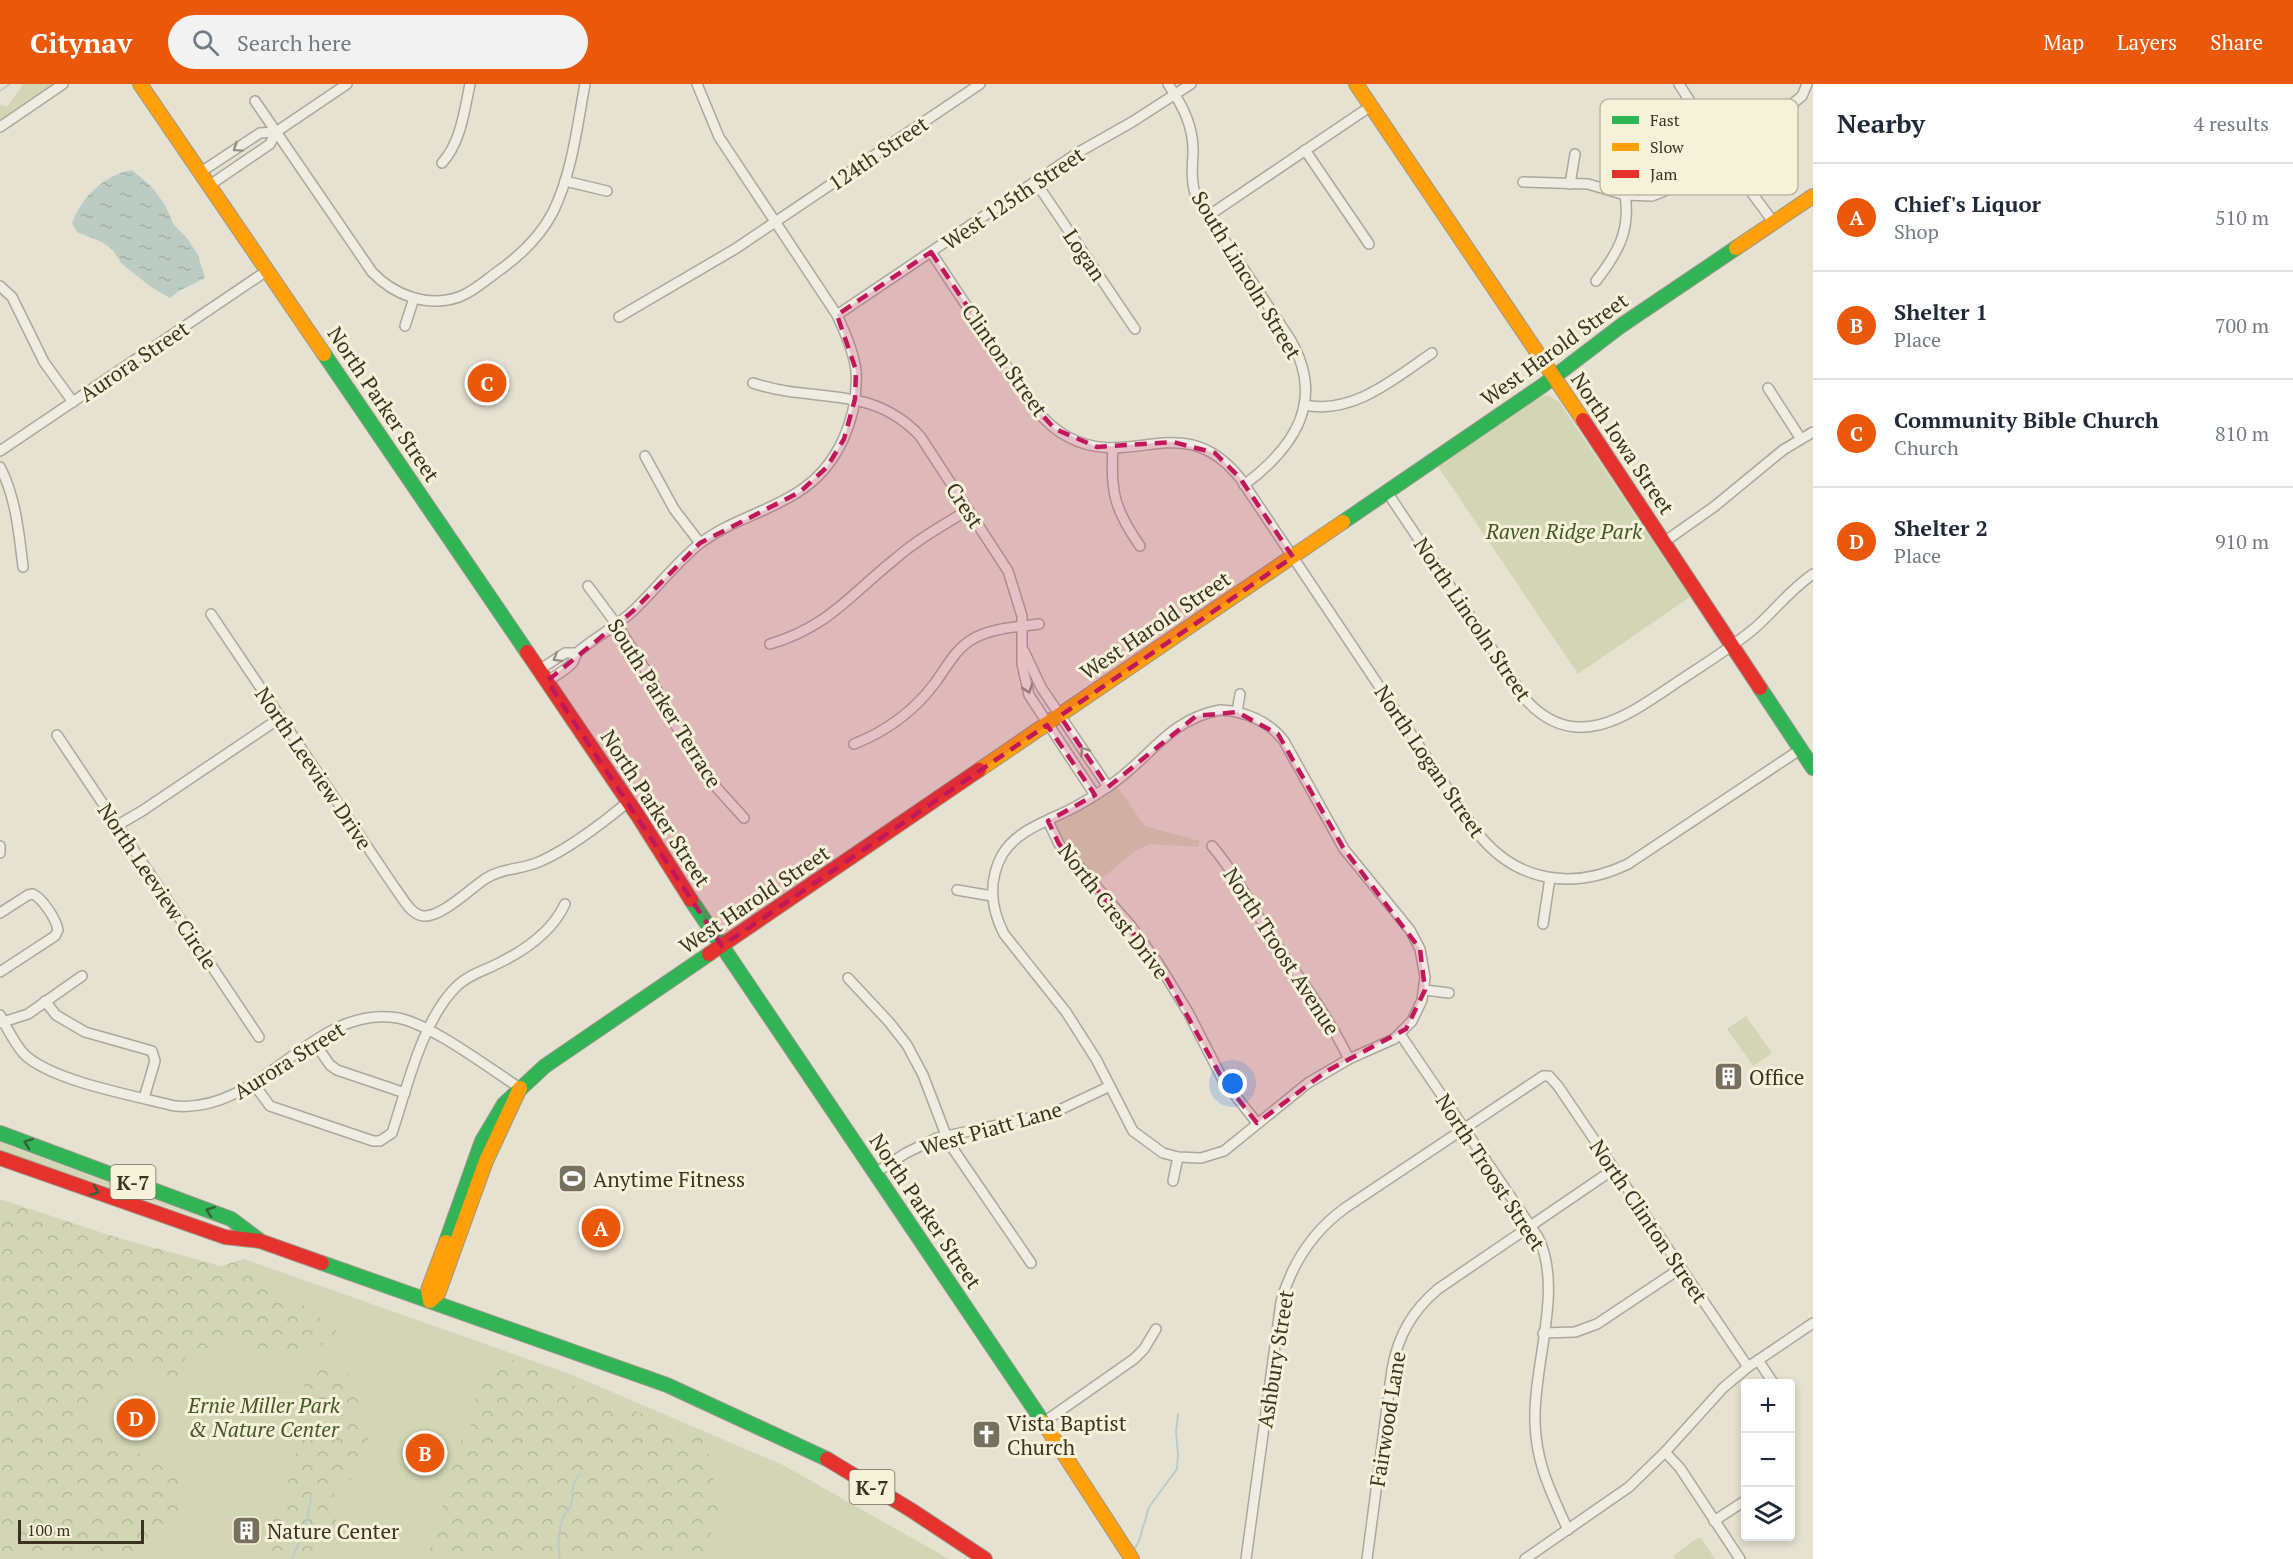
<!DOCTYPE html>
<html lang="en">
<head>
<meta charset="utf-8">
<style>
  body { margin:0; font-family:"PT Serif",serif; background:#f2f2f3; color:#1f2937 }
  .controls { position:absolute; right:18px; bottom:18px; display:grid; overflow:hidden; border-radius:6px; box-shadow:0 3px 9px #0003 }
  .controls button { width:54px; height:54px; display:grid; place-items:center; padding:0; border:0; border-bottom:2px solid #e0e1e3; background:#fff; color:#1f2937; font:30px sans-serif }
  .scale { position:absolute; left:18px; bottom:15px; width:126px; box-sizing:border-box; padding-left:6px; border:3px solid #3c3221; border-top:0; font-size:16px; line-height:21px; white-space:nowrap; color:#3c3221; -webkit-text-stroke:4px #f6f1d9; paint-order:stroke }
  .you { position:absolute; left:1233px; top:1000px; width:21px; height:21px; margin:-15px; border:4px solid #fff; border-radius:50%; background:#1a73e8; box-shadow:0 0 0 9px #1a73e833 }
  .badge { display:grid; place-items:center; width:39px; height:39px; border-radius:50%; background:#ea580c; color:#fff; font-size:20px; font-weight:700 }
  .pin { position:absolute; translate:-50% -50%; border:3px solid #fff; box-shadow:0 2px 6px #0006 }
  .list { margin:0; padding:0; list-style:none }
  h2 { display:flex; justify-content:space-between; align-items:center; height:78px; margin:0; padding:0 24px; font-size:26px }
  h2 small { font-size:20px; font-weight:400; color:#747a83 }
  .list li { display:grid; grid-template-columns:39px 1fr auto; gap:18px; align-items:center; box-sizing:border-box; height:108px; padding:0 24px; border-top:2px solid #e0e1e3 }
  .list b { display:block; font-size:22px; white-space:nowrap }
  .list p { margin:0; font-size:20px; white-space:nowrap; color:#747a83 }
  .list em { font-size:20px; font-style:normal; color:#747a83 }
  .icon { flex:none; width:33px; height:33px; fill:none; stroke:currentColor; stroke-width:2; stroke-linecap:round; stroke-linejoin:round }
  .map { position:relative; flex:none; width:1813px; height:1475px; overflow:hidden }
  header { display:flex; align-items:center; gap:36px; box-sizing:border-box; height:84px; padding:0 30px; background:#ea580c; color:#fff }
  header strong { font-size:28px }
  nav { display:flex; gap:33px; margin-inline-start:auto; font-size:21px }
  .search { width:420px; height:54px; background:#f2f2f3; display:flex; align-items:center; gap:15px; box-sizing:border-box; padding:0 21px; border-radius:33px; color:#747a83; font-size:22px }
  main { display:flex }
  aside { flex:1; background:#fff }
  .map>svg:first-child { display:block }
  .green { fill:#d2d6b5 }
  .forest { fill:url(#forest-crowns) }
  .water { fill:url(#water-ripples) }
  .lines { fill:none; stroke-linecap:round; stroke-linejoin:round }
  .stream { stroke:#bcccc5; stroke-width:2 }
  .street-casing { stroke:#aca79a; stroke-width:12 }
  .fast-casing { stroke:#9c978a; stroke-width:16 }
  .slow-casing { stroke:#9c978a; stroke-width:16 }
  .jam-casing { stroke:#9c978a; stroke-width:16 }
  .street { stroke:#eeece3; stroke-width:9 }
  .fast { stroke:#30b455; stroke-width:14 }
  .slow { stroke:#ff9f0a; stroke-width:14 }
  .jam { stroke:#e5322d; stroke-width:14 }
  .oneway { stroke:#958f82 }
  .oneway2 { stroke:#386033 }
  .marked { fill:#c2185b; fill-opacity:0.2; stroke:#c2185b; stroke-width:4.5; stroke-dasharray:12 8; stroke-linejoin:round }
  .labels { text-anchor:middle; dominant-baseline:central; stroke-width:6; stroke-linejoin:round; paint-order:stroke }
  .shield { fill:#f6f1d9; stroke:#746b58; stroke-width:1.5 }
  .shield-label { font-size:20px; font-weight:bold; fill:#3c3221 }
  .street-label { font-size:21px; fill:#3c3221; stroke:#f6f1d9 }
  .park-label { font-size:21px; font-style:italic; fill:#455828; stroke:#f6f1d9 }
  .poi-label { font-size:21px; fill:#3c3221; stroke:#f6f1d9; text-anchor:start }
  .key { fill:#f6f1d9; stroke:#beb8a2; stroke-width:1.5 }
  .key-label { font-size:16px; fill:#3c3221 }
</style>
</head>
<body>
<header>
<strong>Citynav</strong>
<div class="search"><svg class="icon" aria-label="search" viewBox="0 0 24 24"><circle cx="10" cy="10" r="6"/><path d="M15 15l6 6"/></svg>Search here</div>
<nav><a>Map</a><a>Layers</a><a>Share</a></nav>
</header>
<main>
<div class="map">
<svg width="1813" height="1475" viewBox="0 0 1813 1475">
  <defs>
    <pattern id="forest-crowns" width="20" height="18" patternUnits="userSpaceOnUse" patternTransform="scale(1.5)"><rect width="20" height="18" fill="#d2d6b5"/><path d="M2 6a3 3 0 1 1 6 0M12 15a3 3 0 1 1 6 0" fill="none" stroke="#b5b89b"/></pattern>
    <pattern id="water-ripples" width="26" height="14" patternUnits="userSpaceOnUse" patternTransform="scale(1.5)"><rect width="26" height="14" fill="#bcccc5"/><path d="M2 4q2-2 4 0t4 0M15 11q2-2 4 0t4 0" fill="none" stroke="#a2b0a9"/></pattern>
  </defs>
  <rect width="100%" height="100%" fill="#e6e2d2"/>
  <g class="green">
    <path d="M 23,0 L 55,0 L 0,37 L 0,20 L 7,23 Z"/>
    <path d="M 1541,312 L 1549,312 L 1560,319 L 1690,513 L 1578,590 L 1437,381 Z"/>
    <path d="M 1117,703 L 1145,742 L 1200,757 L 1198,763 L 1149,760 L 1134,768 L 1097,798 L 1063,759 L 1055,739 L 1091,721 Z"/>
    <path d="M 1746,932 L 1772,969 L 1753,982 L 1727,945 Z"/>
    <path d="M 0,1058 L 224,1142 L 0,1066 Z"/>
    <path d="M 244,1175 L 570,1290 L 783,1381 L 949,1475 L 0,1475 L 0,1343 Z"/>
    <path d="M 1697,1454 L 1701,1454 L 1715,1475 L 1676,1475 L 1673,1472 Z"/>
  </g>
  <g class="forest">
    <path d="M 0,1115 L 115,1153 L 221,1182 L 244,1175 L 347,1255 L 258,1274 L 248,1259 L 219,1259 L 185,1274 L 188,1283 L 181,1300 L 167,1304 L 145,1282 L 93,1319 L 85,1335 L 110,1358 L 181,1385 L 177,1431 L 158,1449 L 151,1462 C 154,1475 168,1469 179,1475 L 0,1475 Z"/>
    <path d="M 500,1271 L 706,1356 L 719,1425 L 703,1475 L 427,1475 L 441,1430 L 458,1359 L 469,1348 L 478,1301 Z"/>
    <path d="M 313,1280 L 345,1284 L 357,1305 L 371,1367 L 354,1394 L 334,1403 L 337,1438 L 327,1475 L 254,1475 L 260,1472 L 294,1381 L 305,1294 Z"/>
  </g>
  <path class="water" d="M 132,86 L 152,103 L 165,121 L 174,141 L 187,154 L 198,171 L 205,194 L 179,207 L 170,214 L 151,203 L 121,179 L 113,166 L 102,158 L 77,148 L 72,139 C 81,114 105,90 132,86 Z"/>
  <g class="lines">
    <g class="stream">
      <path d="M 0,7 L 10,0"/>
      <path d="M 1134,1466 L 1139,1457 L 1149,1423 L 1177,1385 L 1178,1370 L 1176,1348 L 1178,1330"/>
      <path d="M 292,1475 C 302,1454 309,1435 311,1411"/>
      <path d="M 560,1475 C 557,1463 559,1442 564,1431 C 566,1428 569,1426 570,1423 C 576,1411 567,1406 579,1391"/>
      <path d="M 1123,1475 L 1123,1474"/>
    </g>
    <defs>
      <g id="street">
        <path d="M 1168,0 C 1183,22 1194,43 1193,70 C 1192,86 1191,98 1196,113 L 1290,255 C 1326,316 1295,363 1244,401"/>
        <path d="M 1679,0 L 1724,71 L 1774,139"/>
        <path d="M 255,17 L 372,188 C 394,211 427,224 459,213 C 473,208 486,196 497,188 C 520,172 540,153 553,128 C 572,89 577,43 585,0"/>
        <path d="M 0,43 L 63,0"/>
        <path d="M 1305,66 L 1369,160"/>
        <path d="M 442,79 C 461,58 464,28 470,0"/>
        <path d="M 201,88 L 260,49 L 276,48"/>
        <path d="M 565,97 L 607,107"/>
        <path d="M 1035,97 L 1135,245"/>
        <path d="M 1523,98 L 1588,100 L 1625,111 L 1652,112 L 1675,103 L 1769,39 L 1802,12 L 1807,0"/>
        <path d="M 1570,100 L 1575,70"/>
        <path d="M 210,101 L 270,60 L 276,48 L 347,0"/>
        <path d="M 1208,132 L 1371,22"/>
        <path d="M 931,168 C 953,202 976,236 999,270 C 1018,299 1037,337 1068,353 C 1132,387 1182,323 1240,394 L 1476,747 C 1515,798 1572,807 1628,780 L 1801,665"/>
        <path d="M 1596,197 C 1617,170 1631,147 1625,111"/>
        <path d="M 0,202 L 12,213 L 44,278 L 73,318"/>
        <path d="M 837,231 L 1079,68 L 1132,38 L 1191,0"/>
        <path d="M 619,233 L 735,165 L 980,0"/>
        <path d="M 405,242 L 414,214"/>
        <path d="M 753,299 C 815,320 870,299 920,352 L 1008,487 L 1022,532 L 1022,580 L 1029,611 L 1095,711"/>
        <path d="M 1768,304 L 1801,355"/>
        <path d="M 1304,321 C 1353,331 1394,295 1432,269"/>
        <path d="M 1113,364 C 1110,408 1115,426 1140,462"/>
        <path d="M 0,367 L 268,186"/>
        <path d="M 645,372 L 674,425 L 700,459"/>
        <path d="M 0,383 C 16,413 19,450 23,483"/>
        <path d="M 1387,408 L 1527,617 C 1580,674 1636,625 1685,593 C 1709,577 1734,562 1756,543 C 1776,525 1791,505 1813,490"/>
        <path d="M 1664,458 L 1715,422 L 1783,366 L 1813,348"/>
        <path d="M 588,502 L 617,541 L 650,593 L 687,662 L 716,703 L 744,734"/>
        <path d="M 211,530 L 395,804 C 403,814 410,830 423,832 C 441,834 471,804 485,795 C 503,783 523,786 541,777 C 568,765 605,737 628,718"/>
        <path d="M 770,560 C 828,543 850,511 895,475 C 917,456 943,441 968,426"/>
        <path d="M 1024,567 L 1041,603 L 1108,703"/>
        <path d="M 539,586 L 565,569 L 577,569"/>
        <path d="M 547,597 C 555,592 567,586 573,578 C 575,574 576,570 579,567 C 597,552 617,542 634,526 C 656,505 674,481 698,461 C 728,437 766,429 798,408 C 838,383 859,333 856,287 C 854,268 845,248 837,231 L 719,53 L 697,0"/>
        <path d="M 1220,626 C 1244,627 1269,637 1284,657 L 1344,765 L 1410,846 L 1420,865 L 1425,893 L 1422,916 L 1412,937 L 1394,955 L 1349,975 L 1308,999 L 1224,1067 L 1201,1074 L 1178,1073 L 1163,1069 L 1133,1047 L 1096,975 L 1066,928 L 1004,850 C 991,825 988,797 1002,771 C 1016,747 1045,738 1069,726 C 1083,719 1096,711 1109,702 C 1150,675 1167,636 1220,626 Z"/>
        <path d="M 1237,628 L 1240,610"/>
        <path d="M 57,651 L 259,953"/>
        <path d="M 854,660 C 887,647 914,627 935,599 C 946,584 955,566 971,556 C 990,544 1017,543 1039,540"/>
        <path d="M 1048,737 L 1059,760 L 1131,842 L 1158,879 L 1188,928 L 1223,996 L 1257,1039"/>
        <path d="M 118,741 L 142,727 L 280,634"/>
        <path d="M 0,762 L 0,769"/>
        <path d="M 1212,762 C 1235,789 1251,821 1270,851 C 1298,892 1327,930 1349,975"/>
        <path d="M 957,806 L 992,812"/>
        <path d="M 0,829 L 28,811 L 33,810 C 43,815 56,835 58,846 L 55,852 L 0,888"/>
        <path d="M 1543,840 L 1550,794"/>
        <path d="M 848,894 L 889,938 L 907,961 L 923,991 L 949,1059 L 1031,1179"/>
        <path d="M 1425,906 L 1449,909"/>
        <path d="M 45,917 L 56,931 L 85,948 L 152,967 L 155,977 L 144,1014"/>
        <path d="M 0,931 C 7,944 14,959 24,970 C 51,997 136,1012 175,1022 C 263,1030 313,919 398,934 C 431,940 490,985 520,1004"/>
        <path d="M 0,939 L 28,930 L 82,892"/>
        <path d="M 1400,950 L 1538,1153 C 1564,1205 1533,1280 1535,1338 C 1536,1380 1551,1408 1568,1446"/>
        <path d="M 314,958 L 330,981 L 337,986 L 405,1009"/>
        <path d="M 253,999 L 270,1022 L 373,1057 L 380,1057 L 392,1049 C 407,1004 422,936 457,902 C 468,891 483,887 497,880 C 524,867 552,848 565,820"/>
        <path d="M 875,1089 L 906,1069 L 937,1054 L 1053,1029 L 1108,1003"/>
        <path d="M 1173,1097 L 1178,1073"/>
        <path d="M 1543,1249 L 1575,1248 L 1597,1240 L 1681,1184"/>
        <path d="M 1758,1276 L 1774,1300"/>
        <path d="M 1044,1338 L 1134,1275 L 1144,1265 L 1156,1245"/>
        <path d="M 1665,1368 L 1680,1384 L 1740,1475"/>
        <path d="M 1714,1437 L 1746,1416"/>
        <path d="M 1246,1475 L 1281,1218 C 1292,1179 1312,1148 1345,1124 L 1543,992 L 1549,992 L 1558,1002 L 1748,1283"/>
        <path d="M 1367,1475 L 1392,1285 C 1398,1252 1412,1227 1438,1205 L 1614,1085"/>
        <path d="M 1525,1475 L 1629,1403 L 1665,1368 L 1723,1304 L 1748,1283 L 1813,1239"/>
      </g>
      <g id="fast">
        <path d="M 324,270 L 527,568"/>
        <path d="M 1343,438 L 1542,302 L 1622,241 L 1736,164"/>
        <path d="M 1760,604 L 1813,684"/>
        <path d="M 691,816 L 1043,1338"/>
        <path d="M 0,1049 L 231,1135 L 259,1156"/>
        <path d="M 446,1158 L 482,1057 L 504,1020 L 545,982 L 709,870"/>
        <path d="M 322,1179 L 667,1301 L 827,1375"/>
      </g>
      <g id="slow">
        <path d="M 140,0 L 324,270"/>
        <path d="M 1356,0 L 1583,336"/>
        <path d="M 1736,164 L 1813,112"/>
        <path d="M 979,686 L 1343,438"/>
        <path d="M 446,1158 L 428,1206 L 430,1217 L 438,1210 L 486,1077 L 520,1004"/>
        <path d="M 1043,1338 L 1132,1475"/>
      </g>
      <g id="jam">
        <path d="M 1583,336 L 1760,604"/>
        <path d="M 527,568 L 638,732 L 691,816"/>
        <path d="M 709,870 L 979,686"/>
        <path d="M 0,1074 L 225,1153 L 260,1157 L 322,1179"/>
        <path d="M 827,1375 L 911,1426 L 985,1475"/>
      </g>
    </defs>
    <use href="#street" class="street-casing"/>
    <use href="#fast" class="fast-casing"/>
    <use href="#slow" class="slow-casing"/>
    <use href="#jam" class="jam-casing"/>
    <use href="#street" class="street"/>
    <use href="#fast" class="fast"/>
    <use href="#slow" class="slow"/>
    <use href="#jam" class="jam"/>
  </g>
  <defs><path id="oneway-chevron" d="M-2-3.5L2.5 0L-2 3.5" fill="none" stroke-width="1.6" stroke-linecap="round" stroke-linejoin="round" transform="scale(1.5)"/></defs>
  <g class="oneway">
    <use href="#oneway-chevron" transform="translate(237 64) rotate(146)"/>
    <use href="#oneway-chevron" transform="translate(557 574) rotate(149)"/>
    <use href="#oneway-chevron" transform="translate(1028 605) rotate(71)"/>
    <use href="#oneway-chevron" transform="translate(1084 667) rotate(-124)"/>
  </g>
  <g class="oneway2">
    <use href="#oneway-chevron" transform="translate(28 1059) rotate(-160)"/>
    <use href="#oneway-chevron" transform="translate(95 1107) rotate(20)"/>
    <use href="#oneway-chevron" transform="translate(210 1127) rotate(-160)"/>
  </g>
  <path class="marked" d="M 931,168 L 1034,322 L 1055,345 L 1097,363 L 1173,358 L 1215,369 L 1240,394 L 1293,473 L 1060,632 L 1108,703 L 1196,632 L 1237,628 L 1278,650 L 1344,765 L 1420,865 L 1425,906 L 1406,945 L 1327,987 L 1257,1039 L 1223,996 L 1158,879 L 1059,760 L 1048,737 L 1095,711 L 1047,641 L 722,862 L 547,597 L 633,527 L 700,459 L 800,408 L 827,383 L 844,355 L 855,315 L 856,286 L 837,231 Z"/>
  <defs>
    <symbol id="building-square" viewBox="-11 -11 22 22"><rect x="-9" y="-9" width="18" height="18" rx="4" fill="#78705f" stroke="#f6f1d9"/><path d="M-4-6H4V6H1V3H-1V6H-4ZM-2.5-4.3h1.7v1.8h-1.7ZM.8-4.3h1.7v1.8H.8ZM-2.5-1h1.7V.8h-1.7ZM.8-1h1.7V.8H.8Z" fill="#fff"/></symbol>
    <symbol id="stadium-square" viewBox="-11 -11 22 22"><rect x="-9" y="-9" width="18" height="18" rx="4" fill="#78705f" stroke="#f6f1d9"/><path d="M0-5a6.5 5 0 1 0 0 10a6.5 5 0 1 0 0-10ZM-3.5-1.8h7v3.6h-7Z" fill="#fff"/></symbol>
    <symbol id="church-square" viewBox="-11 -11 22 22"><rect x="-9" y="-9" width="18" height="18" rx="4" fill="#78705f" stroke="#f6f1d9"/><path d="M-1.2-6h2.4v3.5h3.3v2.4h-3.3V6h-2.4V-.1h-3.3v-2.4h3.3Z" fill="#fff"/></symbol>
  </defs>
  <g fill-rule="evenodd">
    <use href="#building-square" x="1712" y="976" width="33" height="33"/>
    <use href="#stadium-square" x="556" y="1078" width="33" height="33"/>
    <use href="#church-square" x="970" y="1334" width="33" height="33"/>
    <use href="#building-square" x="230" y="1430" width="33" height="33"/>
  </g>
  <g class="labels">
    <g class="shield">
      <rect x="110.5" y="1081" width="45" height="34" rx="4.5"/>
      <rect x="849.5" y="1386" width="45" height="34" rx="4.5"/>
    </g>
    <g class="shield-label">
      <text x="133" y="1098">K-7</text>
      <text x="872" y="1403">K-7</text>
    </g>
    <g class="street-label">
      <text transform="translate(878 69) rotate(-34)">124th Street</text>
      <text transform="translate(1013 114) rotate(-34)">West 125th Street</text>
      <text transform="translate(1085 171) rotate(56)">Logan</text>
      <text transform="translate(1247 191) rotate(59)">South Lincoln Street</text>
      <text transform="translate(1554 265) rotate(-36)">West Harold Street</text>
      <text transform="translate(1005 276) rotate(55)">Clinton Street</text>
      <text transform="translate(134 277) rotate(-34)">Aurora Street</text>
      <text transform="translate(384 320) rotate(56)">North Parker Street</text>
      <text transform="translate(1623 359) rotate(56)">North Iowa Street</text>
      <text transform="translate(965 421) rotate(57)">Crest</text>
      <text transform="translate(1473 535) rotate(56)">North Lincoln Street</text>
      <text transform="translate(1155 541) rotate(-34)">West Harold Street</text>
      <text transform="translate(665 619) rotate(58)">South Parker Terrace</text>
      <text transform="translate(1430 677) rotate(56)">North Logan Street</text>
      <text transform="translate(314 684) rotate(56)">North Leeview Drive</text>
      <text transform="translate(656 724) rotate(57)">North Parker Street</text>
      <text transform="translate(158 802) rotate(56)">North Leeview Circle</text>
      <text transform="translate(754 815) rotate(-34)">West Harold Street</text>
      <text transform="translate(1114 827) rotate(52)">North Crest Drive</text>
      <text transform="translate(1282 867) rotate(57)">North Troost Avenue</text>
      <text transform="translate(289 976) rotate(-32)">Aurora Street</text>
      <text transform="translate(991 1044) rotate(-16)">West Piatt Lane</text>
      <text transform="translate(1491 1088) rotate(57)">North Troost Street</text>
      <text transform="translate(926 1127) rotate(56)">North Parker Street</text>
      <text transform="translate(1649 1137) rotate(56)">North Clinton Street</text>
      <text transform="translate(1275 1275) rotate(-81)">Ashbury Street</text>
      <text transform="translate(1387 1335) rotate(-81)">Fairwood Lane</text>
    </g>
    <g class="park-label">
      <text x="1564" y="447">Raven Ridge Park</text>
      <text x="264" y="1321">Ernie Miller Park<tspan x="264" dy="24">&amp; Nature Center</tspan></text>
    </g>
    <g class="poi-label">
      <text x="1749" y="993">Office</text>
      <text x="593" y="1095">Anytime Fitness</text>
      <text x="1007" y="1339">Vista Baptist<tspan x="1007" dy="24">Church</tspan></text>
      <text x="267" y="1447">Nature Center</text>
    </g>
  </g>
  <rect x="1600" y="15" width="198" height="96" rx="9" class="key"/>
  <rect x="1612" y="32" width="27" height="8" fill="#30b455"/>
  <rect x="1612" y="59" width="27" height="8" fill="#ff9f0a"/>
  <rect x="1612" y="86" width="27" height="8" fill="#e5322d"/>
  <g class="key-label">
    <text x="1650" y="42">Fast</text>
    <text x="1650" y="69">Slow</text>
    <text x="1650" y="96">Jam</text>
  </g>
</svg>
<div class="controls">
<button>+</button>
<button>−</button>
<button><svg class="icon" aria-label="layers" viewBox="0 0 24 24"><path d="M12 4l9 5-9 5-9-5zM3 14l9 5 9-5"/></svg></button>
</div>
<div class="scale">100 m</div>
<div class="you"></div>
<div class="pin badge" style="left:601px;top:1144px">A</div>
<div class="pin badge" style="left:425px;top:1369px">B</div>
<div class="pin badge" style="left:487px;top:299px">C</div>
<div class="pin badge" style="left:136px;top:1334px">D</div>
</div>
<aside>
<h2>Nearby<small>4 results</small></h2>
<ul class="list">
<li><span class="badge">A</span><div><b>Chief's Liquor</b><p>Shop</p></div><em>510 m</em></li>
<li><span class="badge">B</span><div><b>Shelter 1</b><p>Place</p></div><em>700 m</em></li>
<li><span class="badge">C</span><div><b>Community Bible Church</b><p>Church</p></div><em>810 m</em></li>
<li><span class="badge">D</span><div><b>Shelter 2</b><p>Place</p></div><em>910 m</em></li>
</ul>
</aside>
</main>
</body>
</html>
